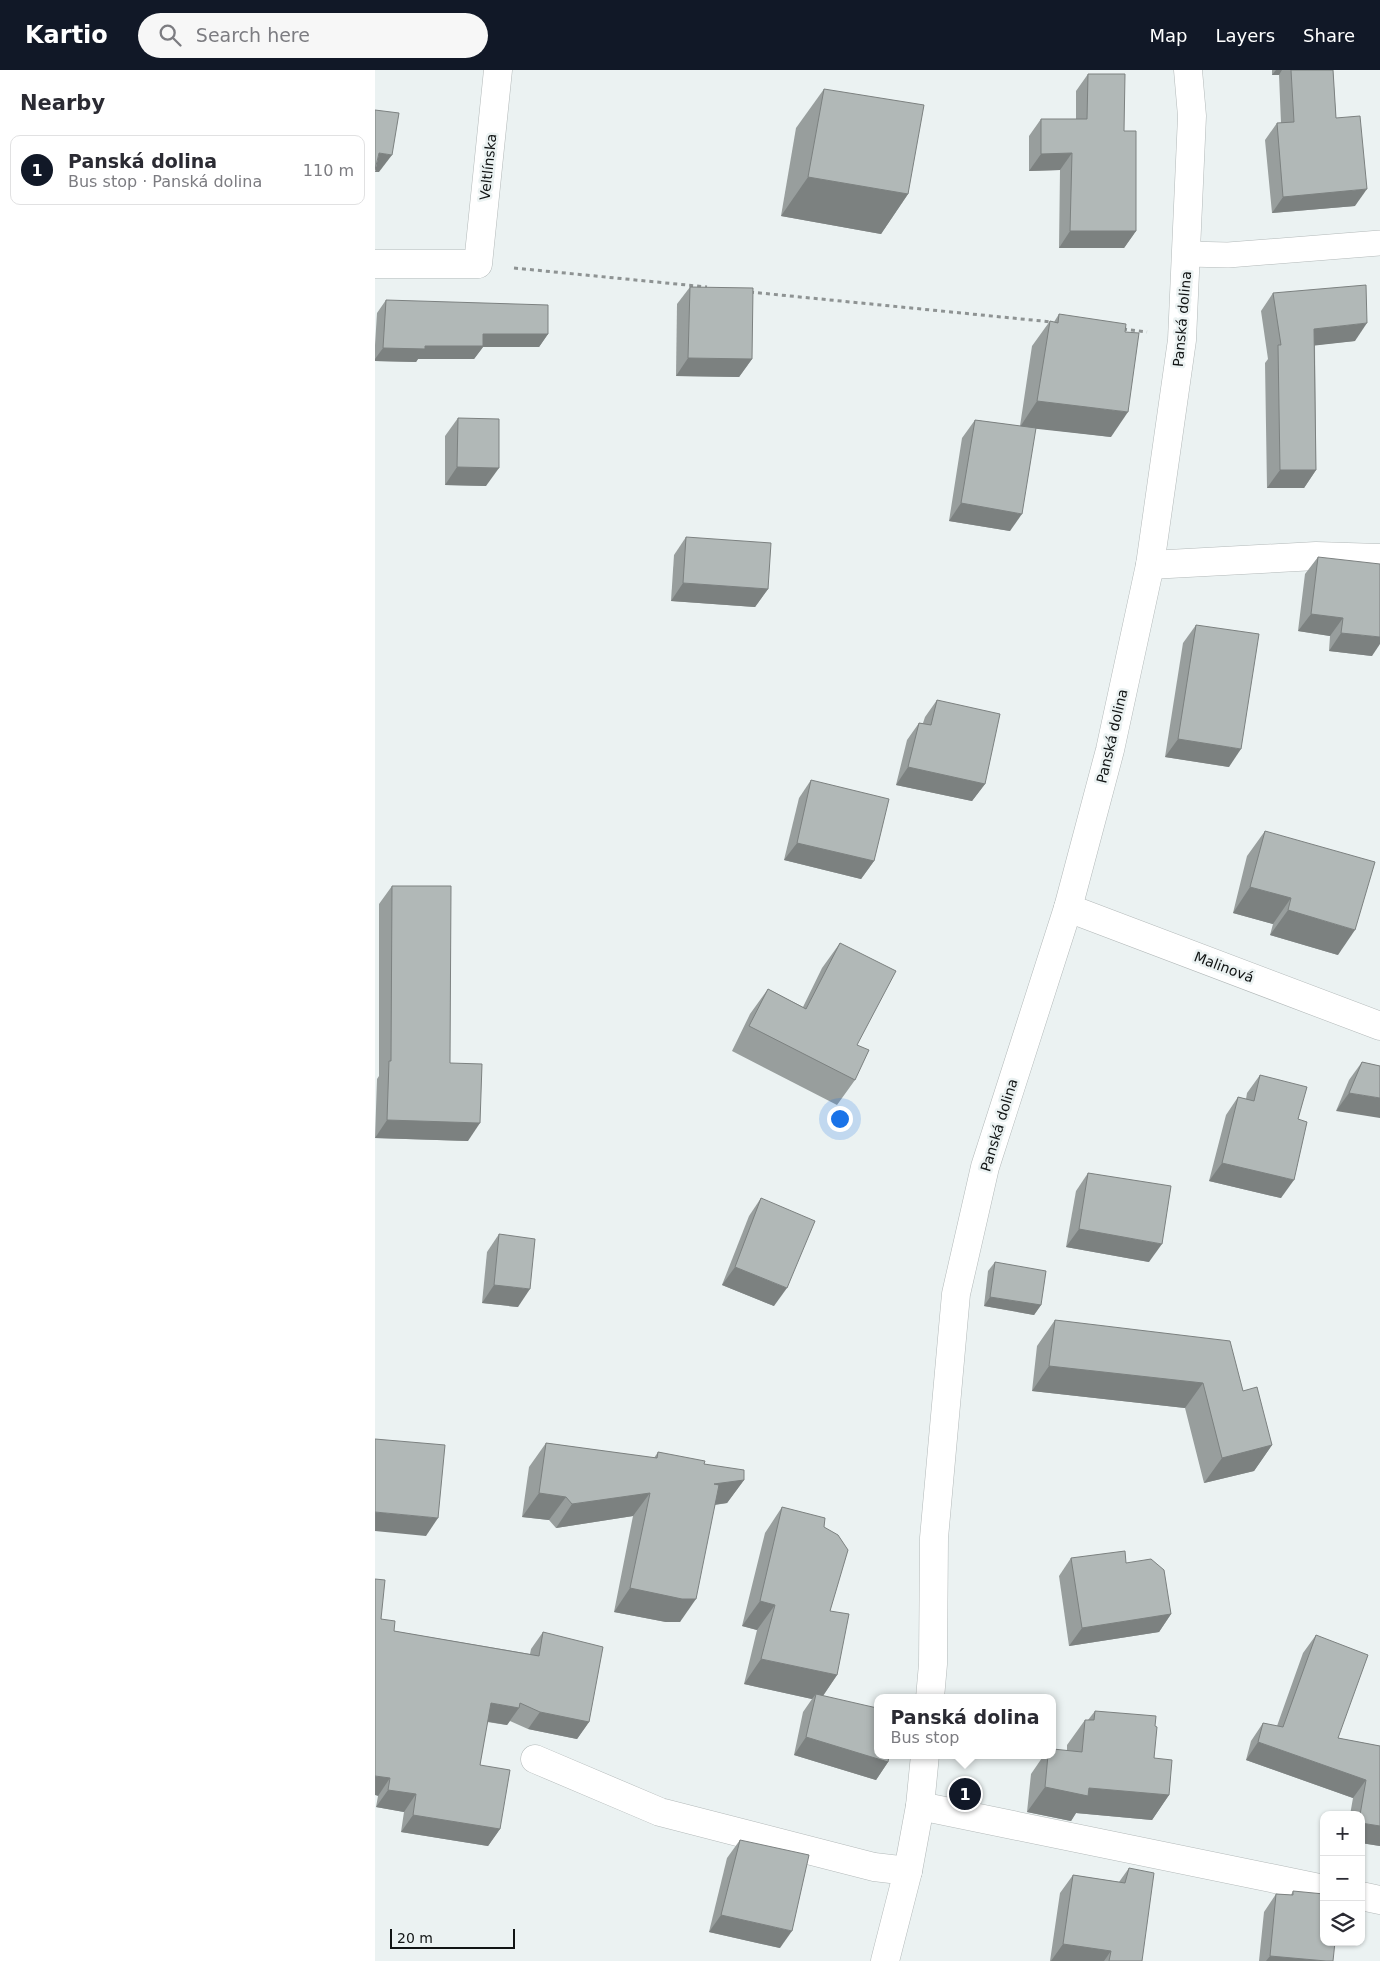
<!DOCTYPE html>
<html lang="en">
<head>
<meta charset="utf-8">
<style>
  body { margin:0; font-family:"DejaVu Sans",sans-serif; background:#f7f7f7; color:#2b2b33 }
  .controls { position:absolute; right:15px; bottom:15px; display:grid; overflow:hidden; border-radius:10px; box-shadow:0 1px 4px #0004 }
  .controls button { width:45px; height:45px; display:grid; place-items:center; padding:0; border:0; border-bottom:1px solid #e1e1e2; background:#fff; color:#2b2b33; font:25px sans-serif }
  .scale { position:absolute; left:15px; bottom:12px; width:125px; box-sizing:border-box; padding-left:5px; border:2px solid #111414; border-top:0; font-size:14px; line-height:18px; white-space:nowrap; color:#111414; -webkit-text-stroke:4px #ebf2f2; paint-order:stroke }
  .you { position:absolute; left:464px; top:1048px; width:18px; height:18px; margin:-12px; border:4px solid #fff; border-radius:50%; background:#1a73e8; box-shadow:0 0 0 8px #1a73e833 }
  .badge { display:grid; place-items:center; width:32px; height:32px; border-radius:50%; background:#111827; color:#fff; font-size:16px; font-weight:700 }
  .pin { position:absolute; translate:-50% -50%; border:2px solid #fff; box-shadow:0 1px 5px #0006 }
  .popup { position:absolute; left:499px; top:1624px; width:182px; height:65px; box-sizing:border-box; display:grid; place-content:center; border-radius:10px; background:#fff; filter:drop-shadow(0 1px 4px #0005); font-size:16px; white-space:nowrap; color:#7c7c81 }
  .popup b { font-size:19px; color:#2b2b33 }
  .popup::after { content:''; position:absolute; left:50%; top:100%; margin-left:-10px; border:10px solid transparent; border-top-color:#fff }
  .list { margin:0; padding:0; list-style:none }
  h2 { display:flex; justify-content:space-between; align-items:center; height:65px; margin:0; padding:0 20px; font-size:21px }
  h2 small { font-size:16px; font-weight:400; color:#7c7c81 }
  .list li { display:grid; grid-template-columns:32px 1fr auto; gap:15px; align-items:center; box-sizing:border-box; height:70px; margin:0 10px 10px; padding:0 10px; border:1px solid #e1e1e2; border-radius:10px }
  .list b { display:block; font-size:19px; white-space:nowrap }
  .list p { margin:0; font-size:16px; white-space:nowrap; color:#7c7c81 }
  .list em { font-size:16px; font-style:normal; color:#7c7c81 }
  .icon { flex:none; width:28px; height:28px; fill:none; stroke:currentColor; stroke-width:2; stroke-linecap:round; stroke-linejoin:round }
  .map { position:relative; flex:none; width:1005px; height:1891px; overflow:hidden }
  header { display:flex; align-items:center; gap:30px; box-sizing:border-box; height:70px; padding:0 25px; background:#111827; color:#fff }
  header strong { font-size:24px }
  nav { display:flex; gap:28px; margin-inline-start:auto; font-size:18px }
  .search { width:350px; height:45px; background:#f7f7f7; display:flex; align-items:center; gap:12px; box-sizing:border-box; padding:0 18px; border-radius:28px; color:#7c7c81; font-size:19px }
  main { display:flex }
  aside { flex:1; background:#fff }
  .map>svg:first-child { display:block }
  .lines { fill:none; stroke-linecap:round; stroke-linejoin:round }
  .service-casing { stroke:#b3b9b9; stroke-width:26 }
  .minor-casing { stroke:#b3b9b9; stroke-width:29 }
  .path { stroke:#8e9393; stroke-width:3; stroke-dasharray:4 4; stroke-linecap:butt }
  .service { stroke:#fff; stroke-width:25 }
  .minor { stroke:#fff; stroke-width:28 }
  .wall { fill:#989e9d }
  .shaded-wall { fill:#7c8180 }
  .building { fill:#b1b8b7; stroke:#7c8180 }
  .labels { text-anchor:middle; dominant-baseline:central; stroke-width:5; stroke-linejoin:round; paint-order:stroke }
  .street-label { font-size:14px; fill:#111414; stroke:#ebf2f2 }
</style>
</head>
<body>
<header>
<strong>Kartio</strong>
<div class="search"><svg class="icon" aria-label="search" viewBox="0 0 24 24"><circle cx="10" cy="10" r="6"/><path d="M15 15l6 6"/></svg>Search here</div>
<nav><a>Map</a><a>Layers</a><a>Share</a></nav>
</header>
<main>
<aside>
<h2>Nearby<small></small></h2>
<ul class="list">
<li><span class="badge">1</span><div><b>Panská dolina</b><p>Bus stop · Panská dolina</p></div><em>110 m</em></li>
</ul>
</aside>
<div class="map">
<svg width="1005" height="1891" viewBox="0 0 1005 1891">
  <rect width="100%" height="100%" fill="#ebf2f2"/>
  <g class="lines">
    <defs>
      <path id="service" d="M 812,184 L 853,185 L 1005,173"/>
      <g id="minor">
        <path d="M 0,194 L 103,194 L 123,0"/>
        <path d="M 775,495 L 941,486 L 1005,488"/>
        <path d="M 693,838 L 1005,956"/>
        <path d="M 555,1628 L 558,1594 L 559,1468 L 581,1224 L 610,1097 L 693,838 L 735,680 L 775,495 L 807,270 L 817,46 L 813,0"/>
        <path d="M 160,1689 L 285,1742 L 499,1797 L 533,1801"/>
        <path d="M 545,1736 L 949,1819"/>
        <path d="M 986,1826 L 1005,1830"/>
        <path d="M 510,1891 L 533,1801 L 545,1736 L 550,1685"/>
      </g>
    </defs>
    <use href="#service" class="service-casing"/>
    <use href="#minor" class="minor-casing"/>
    <g class="path">
      <path d="M 139,198 L 332,217"/>
      <path d="M 375,222 L 677,252"/>
      <path d="M 748,259 L 772,262"/>
    </g>
    <use href="#service" class="service"/>
    <use href="#minor" class="minor"/>
  </g>
  <g class="wall">
    <path d="M 897,0 L 958,0 L 961,48 L 980,136 L 897,143 L 890,70 L 902,53 L 906,53 L 904,5 L 897,5 Z"/>
    <path d="M 713,4 L 749,61 L 761,161 L 749,178 L 684,178 L 685,100 L 654,101 L 654,66 L 666,49 L 701,49 L 701,21 Z"/>
    <path d="M 449,19 L 533,124 L 506,164 L 406,146 L 421,58 Z"/>
    <path d="M 315,217 L 377,289 L 364,307 L 301,306 L 302,234 Z"/>
    <path d="M 898,223 L 980,271 L 940,275 L 941,400 L 929,418 L 892,418 L 890,293 L 893,289 L 886,241 Z"/>
    <path d="M 11,230 L 173,264 L 164,277 L 108,277 L 99,289 L 43,289 L 41,292 L 0,291 L 0,275 L 2,243 Z"/>
    <path d="M 684,244 L 736,367 L 661,358 L 635,461 L 574,451 L 587,368 L 600,350 L 645,356 L 657,276 L 675,251 L 679,252 Z"/>
    <path d="M 83,348 L 111,416 L 70,415 L 70,366 Z"/>
    <path d="M 311,467 L 393,519 L 380,537 L 296,531 L 299,485 Z"/>
    <path d="M 943,487 L 997,586 L 954,581 L 955,566 L 923,561 L 930,504 Z"/>
    <path d="M 821,555 L 854,697 L 790,687 L 808,573 Z"/>
    <path d="M 562,630 L 610,714 L 597,731 L 521,715 L 532,670 L 544,653 L 548,653 L 550,647 Z"/>
    <path d="M 436,710 L 499,791 L 486,809 L 409,790 L 424,728 Z"/>
    <path d="M 890,761 L 963,885 L 895,865 L 898,854 L 858,843 L 872,786 Z"/>
    <path d="M 17,816 L 75,993 L 93,1071 L 0,1068 L 2,1009 L 4,1006 L 4,834 Z"/>
    <path d="M 465,873 L 482,975 L 480,1010 L 462,1035 L 357,981 L 375,944 L 393,919 L 428,937 L 447,898 Z"/>
    <path d="M 987,992 L 1005,996 L 961,1041 L 974,1010 Z"/>
    <path d="M 885,1005 L 923,1049 L 906,1128 L 834,1111 L 851,1045 L 863,1027 L 871,1029 L 872,1023 Z"/>
    <path d="M 713,1103 L 774,1192 L 691,1177 L 701,1121 Z"/>
    <path d="M 386,1128 L 399,1236 L 347,1215 L 374,1146 Z"/>
    <path d="M 124,1164 L 143,1237 L 107,1233 L 112,1182 Z"/>
    <path d="M 620,1192 L 666,1235 L 659,1245 L 609,1236 L 613,1201 Z"/>
    <path d="M 680,1250 L 868,1321 L 897,1375 L 879,1401 L 829,1413 L 810,1338 L 657,1321 L 662,1276 Z"/>
    <path d="M 171,1373 L 279,1388 L 283,1382 L 329,1394 L 369,1410 L 352,1433 L 340,1435 L 305,1552 L 291,1552 L 239,1542 L 258,1446 L 181,1458 L 174,1450 L 147,1447 L 154,1397 Z"/>
    <path d="M 407,1437 L 449,1457 L 455,1541 L 462,1605 L 448,1626 L 513,1692 L 501,1710 L 419,1685 L 428,1642 L 437,1629 L 369,1614 L 382,1560 L 367,1556 L 390,1463 Z"/>
    <path d="M 696,1488 L 751,1493 L 796,1544 L 784,1562 L 694,1576 L 684,1506 Z"/>
    <path d="M 6,1549 L 19,1561 L 155,1584 L 156,1579 L 168,1562 L 214,1652 L 202,1669 L 153,1659 L 135,1651 L 132,1655 L 112,1652 L 105,1695 L 125,1759 L 113,1776 L 26,1762 L 29,1742 L 1,1737 L 3,1726 Z"/>
    <path d="M 941,1565 L 963,1668 L 1005,1676 L 1005,1776 L 986,1773 L 986,1745 L 975,1745 L 978,1728 L 871,1690 L 876,1671 L 888,1653 L 902,1656 L 928,1583 Z"/>
    <path d="M 720,1641 L 780,1656 L 779,1688 L 794,1725 L 777,1750 L 701,1743 L 696,1751 L 652,1742 L 656,1704 L 669,1685 L 678,1685 L 692,1680 L 692,1675 L 710,1650 L 713,1650 Z"/>
    <path d="M 365,1770 L 405,1878 L 334,1862 L 352,1788 Z"/>
    <path d="M 754,1798 L 767,1891 L 675,1891 L 685,1823 L 698,1805 L 744,1812 Z"/>
    <path d="M 918,1821 L 958,1891 L 884,1891 L 889,1842 L 901,1824 L 916,1825 Z"/>
  </g>
  <g class="shaded-wall">
    <path d="M 901,0 L 907,0 L 904,5 L 897,5 Z"/>
    <path d="M 4,83 L 17,85 L 4,102 L 0,102 Z"/>
    <path d="M 697,83 L 685,100 L 654,101 L 666,84 Z"/>
    <path d="M 433,107 L 533,124 L 506,164 L 406,146 Z"/>
    <path d="M 992,119 L 980,136 L 897,143 L 908,127 Z"/>
    <path d="M 695,161 L 761,161 L 749,178 L 684,178 Z"/>
    <path d="M 992,253 L 980,271 L 927,277 L 939,259 Z"/>
    <path d="M 108,264 L 173,264 L 164,277 L 108,277 L 99,289 L 43,289 L 41,292 L 0,291 L 0,289 L 8,278 Z"/>
    <path d="M 313,288 L 377,289 L 364,307 L 301,306 Z"/>
    <path d="M 662,331 L 753,342 L 736,367 L 645,357 Z"/>
    <path d="M 82,397 L 124,398 L 111,416 L 70,415 Z"/>
    <path d="M 905,400 L 941,400 L 929,418 L 892,418 Z"/>
    <path d="M 586,433 L 647,444 L 635,461 L 574,451 Z"/>
    <path d="M 308,513 L 393,519 L 380,537 L 296,531 Z"/>
    <path d="M 936,544 L 968,548 L 955,566 L 923,561 Z"/>
    <path d="M 966,563 L 1005,567 L 1005,574 L 997,586 L 954,581 Z"/>
    <path d="M 803,669 L 866,679 L 854,697 L 790,687 Z"/>
    <path d="M 533,697 L 610,714 L 597,731 L 521,715 Z"/>
    <path d="M 422,773 L 499,791 L 486,809 L 409,790 Z"/>
    <path d="M 875,817 L 916,828 L 898,854 L 858,843 Z"/>
    <path d="M 913,840 L 980,860 L 963,885 L 895,865 Z"/>
    <path d="M 974,1023 L 1005,1028 L 1005,1048 L 961,1041 Z"/>
    <path d="M 12,1050 L 105,1053 L 93,1071 L 0,1068 Z"/>
    <path d="M 847,1093 L 919,1110 L 906,1128 L 834,1111 Z"/>
    <path d="M 704,1159 L 787,1174 L 774,1192 L 691,1177 Z"/>
    <path d="M 360,1197 L 412,1218 L 399,1236 L 347,1215 Z"/>
    <path d="M 119,1215 L 155,1219 L 143,1237 L 107,1233 Z"/>
    <path d="M 615,1227 L 666,1235 L 659,1245 L 609,1236 Z"/>
    <path d="M 674,1296 L 828,1313 L 810,1338 L 657,1321 Z"/>
    <path d="M 897,1375 L 879,1401 L 829,1413 L 847,1388 Z"/>
    <path d="M 369,1410 L 352,1433 L 322,1437 L 339,1414 Z"/>
    <path d="M 164,1423 L 191,1427 L 174,1450 L 147,1447 Z"/>
    <path d="M 275,1423 L 258,1446 L 181,1458 L 197,1434 Z"/>
    <path d="M 0,1442 L 63,1448 L 51,1466 L 0,1461 Z"/>
    <path d="M 255,1518 L 321,1529 L 305,1552 L 291,1552 L 239,1542 Z"/>
    <path d="M 385,1531 L 400,1535 L 382,1560 L 367,1556 Z"/>
    <path d="M 796,1544 L 784,1562 L 694,1576 L 707,1558 Z"/>
    <path d="M 386,1589 L 462,1605 L 445,1630 L 441,1624 L 437,1629 L 369,1614 Z"/>
    <path d="M 116,1633 L 144,1638 L 132,1655 L 104,1650 Z"/>
    <path d="M 165,1642 L 214,1652 L 202,1669 L 153,1659 Z"/>
    <path d="M 431,1667 L 513,1692 L 501,1710 L 419,1685 Z"/>
    <path d="M 883,1672 L 991,1710 L 978,1728 L 871,1690 Z"/>
    <path d="M 0,1706 L 15,1708 L 3,1726 L 0,1725 Z"/>
    <path d="M 670,1717 L 714,1718 L 794,1725 L 777,1750 L 701,1743 L 696,1751 L 652,1742 Z"/>
    <path d="M 13,1720 L 41,1724 L 29,1742 L 1,1737 Z"/>
    <path d="M 38,1745 L 125,1759 L 113,1776 L 26,1762 Z"/>
    <path d="M 986,1753 L 1005,1756 L 1005,1776 L 986,1773 Z"/>
    <path d="M 346,1845 L 417,1861 L 405,1878 L 334,1862 Z"/>
    <path d="M 688,1874 L 736,1881 L 729,1891 L 676,1891 Z"/>
    <path d="M 895,1886 L 951,1891 L 891,1891 Z"/>
  </g>
  <g class="building">
    <path d="M 916,0 L 958,0 L 961,48 L 985,46 L 992,119 L 908,127 L 902,53 L 919,52 Z"/>
    <path d="M 713,4 L 750,4 L 749,61 L 761,61 L 761,161 L 695,161 L 697,83 L 666,84 L 666,49 L 712,49 Z"/>
    <path d="M 449,19 L 549,35 L 533,124 L 433,107 Z"/>
    <path d="M 0,40 L 24,43 L 17,85 L 4,83 L 0,100 Z"/>
    <path d="M 991,215 L 992,253 L 939,259 L 941,400 L 905,400 L 903,275 L 906,275 L 898,223 Z"/>
    <path d="M 315,217 L 378,218 L 377,289 L 313,288 Z"/>
    <path d="M 11,230 L 173,235 L 173,264 L 108,264 L 108,276 L 50,276 L 50,279 L 8,278 Z"/>
    <path d="M 684,244 L 751,254 L 750,262 L 764,263 L 753,342 L 662,331 L 675,251 L 683,253 Z"/>
    <path d="M 83,348 L 124,349 L 124,398 L 82,397 Z"/>
    <path d="M 600,350 L 661,358 L 647,444 L 586,433 Z"/>
    <path d="M 311,467 L 396,473 L 393,519 L 308,513 Z"/>
    <path d="M 943,487 L 1005,494 L 1005,567 L 966,563 L 968,548 L 936,544 Z"/>
    <path d="M 821,555 L 884,564 L 866,679 L 803,669 Z"/>
    <path d="M 562,630 L 625,644 L 610,714 L 533,697 L 544,653 L 556,655 Z"/>
    <path d="M 436,710 L 514,729 L 499,791 L 422,773 Z"/>
    <path d="M 890,761 L 1000,792 L 980,860 L 913,840 L 916,828 L 875,817 Z"/>
    <path d="M 17,816 L 76,816 L 75,993 L 107,994 L 105,1053 L 12,1050 L 14,991 L 16,991 Z"/>
    <path d="M 465,873 L 521,901 L 482,975 L 494,980 L 480,1010 L 374,956 L 393,919 L 431,939 Z"/>
    <path d="M 987,992 L 1005,996 L 1005,1028 L 974,1023 Z"/>
    <path d="M 885,1005 L 932,1017 L 923,1049 L 932,1052 L 919,1110 L 847,1093 L 863,1027 L 879,1031 Z"/>
    <path d="M 713,1103 L 796,1116 L 787,1174 L 704,1159 Z"/>
    <path d="M 386,1128 L 440,1151 L 412,1218 L 360,1197 Z"/>
    <path d="M 124,1164 L 160,1169 L 155,1219 L 119,1215 Z"/>
    <path d="M 620,1192 L 671,1201 L 666,1235 L 615,1227 Z"/>
    <path d="M 680,1250 L 855,1271 L 868,1321 L 882,1317 L 897,1375 L 847,1388 L 828,1313 L 674,1296 Z"/>
    <path d="M 0,1369 L 70,1375 L 63,1448 L 0,1442 Z"/>
    <path d="M 171,1373 L 282,1388 L 283,1382 L 330,1391 L 329,1394 L 369,1400 L 369,1410 L 339,1414 L 344,1415 L 321,1529 L 307,1529 L 255,1518 L 275,1423 L 197,1434 L 191,1427 L 164,1423 Z"/>
    <path d="M 407,1437 L 450,1448 L 449,1457 L 463,1465 L 473,1480 L 455,1541 L 474,1544 L 462,1605 L 386,1589 L 400,1535 L 385,1531 Z"/>
    <path d="M 750,1481 L 751,1493 L 776,1489 L 789,1500 L 796,1544 L 707,1558 L 696,1488 Z"/>
    <path d="M 0,1509 L 10,1510 L 6,1549 L 20,1551 L 19,1561 L 164,1586 L 168,1562 L 228,1577 L 214,1652 L 165,1642 L 145,1633 L 144,1638 L 116,1633 L 105,1695 L 135,1700 L 125,1759 L 38,1745 L 41,1724 L 13,1720 L 15,1708 L 0,1706 Z"/>
    <path d="M 941,1565 L 993,1585 L 963,1668 L 1005,1676 L 1005,1756 L 986,1753 L 986,1745 L 985,1745 L 991,1710 L 883,1672 L 888,1653 L 908,1657 Z"/>
    <path d="M 441,1624 L 502,1638 L 502,1685 L 514,1685 L 513,1692 L 431,1667 Z"/>
    <path d="M 720,1641 L 781,1646 L 780,1656 L 782,1657 L 779,1688 L 797,1690 L 794,1725 L 714,1718 L 713,1726 L 670,1717 L 673,1685 L 678,1685 L 678,1679 L 707,1682 L 710,1650 L 719,1650 Z"/>
    <path d="M 365,1770 L 434,1785 L 417,1861 L 346,1845 Z"/>
    <path d="M 754,1798 L 779,1803 L 767,1891 L 734,1891 L 736,1881 L 688,1874 L 698,1805 L 750,1813 Z"/>
    <path d="M 918,1821 L 949,1824 L 949,1872 L 960,1872 L 958,1891 L 951,1891 L 895,1886 L 901,1824 L 918,1825 Z"/>
  </g>
  <g class="labels">
    <g class="street-label">
      <text transform="translate(113 97) rotate(-84)">Veltlínska</text>
      <text transform="translate(807 249) rotate(-85)">Panská dolina</text>
      <text transform="translate(737 666) rotate(-77)">Panská dolina</text>
      <text transform="translate(849 897) rotate(21)">Malinová</text>
      <text transform="translate(624 1055) rotate(-73)">Panská dolina</text>
    </g>
  </g>
</svg>
<div class="controls">
<button>+</button>
<button>−</button>
<button><svg class="icon" aria-label="layers" viewBox="0 0 24 24"><path d="M12 4l9 5-9 5-9-5zM3 14l9 5 9-5"/></svg></button>
</div>
<div class="scale">20 m</div>
<div class="you"></div>
<div class="pin badge" style="left:590px;top:1724px">1</div>
<div class="popup"><b>Panská dolina</b>Bus stop</div>
</div>
</main>
</body>
</html>
